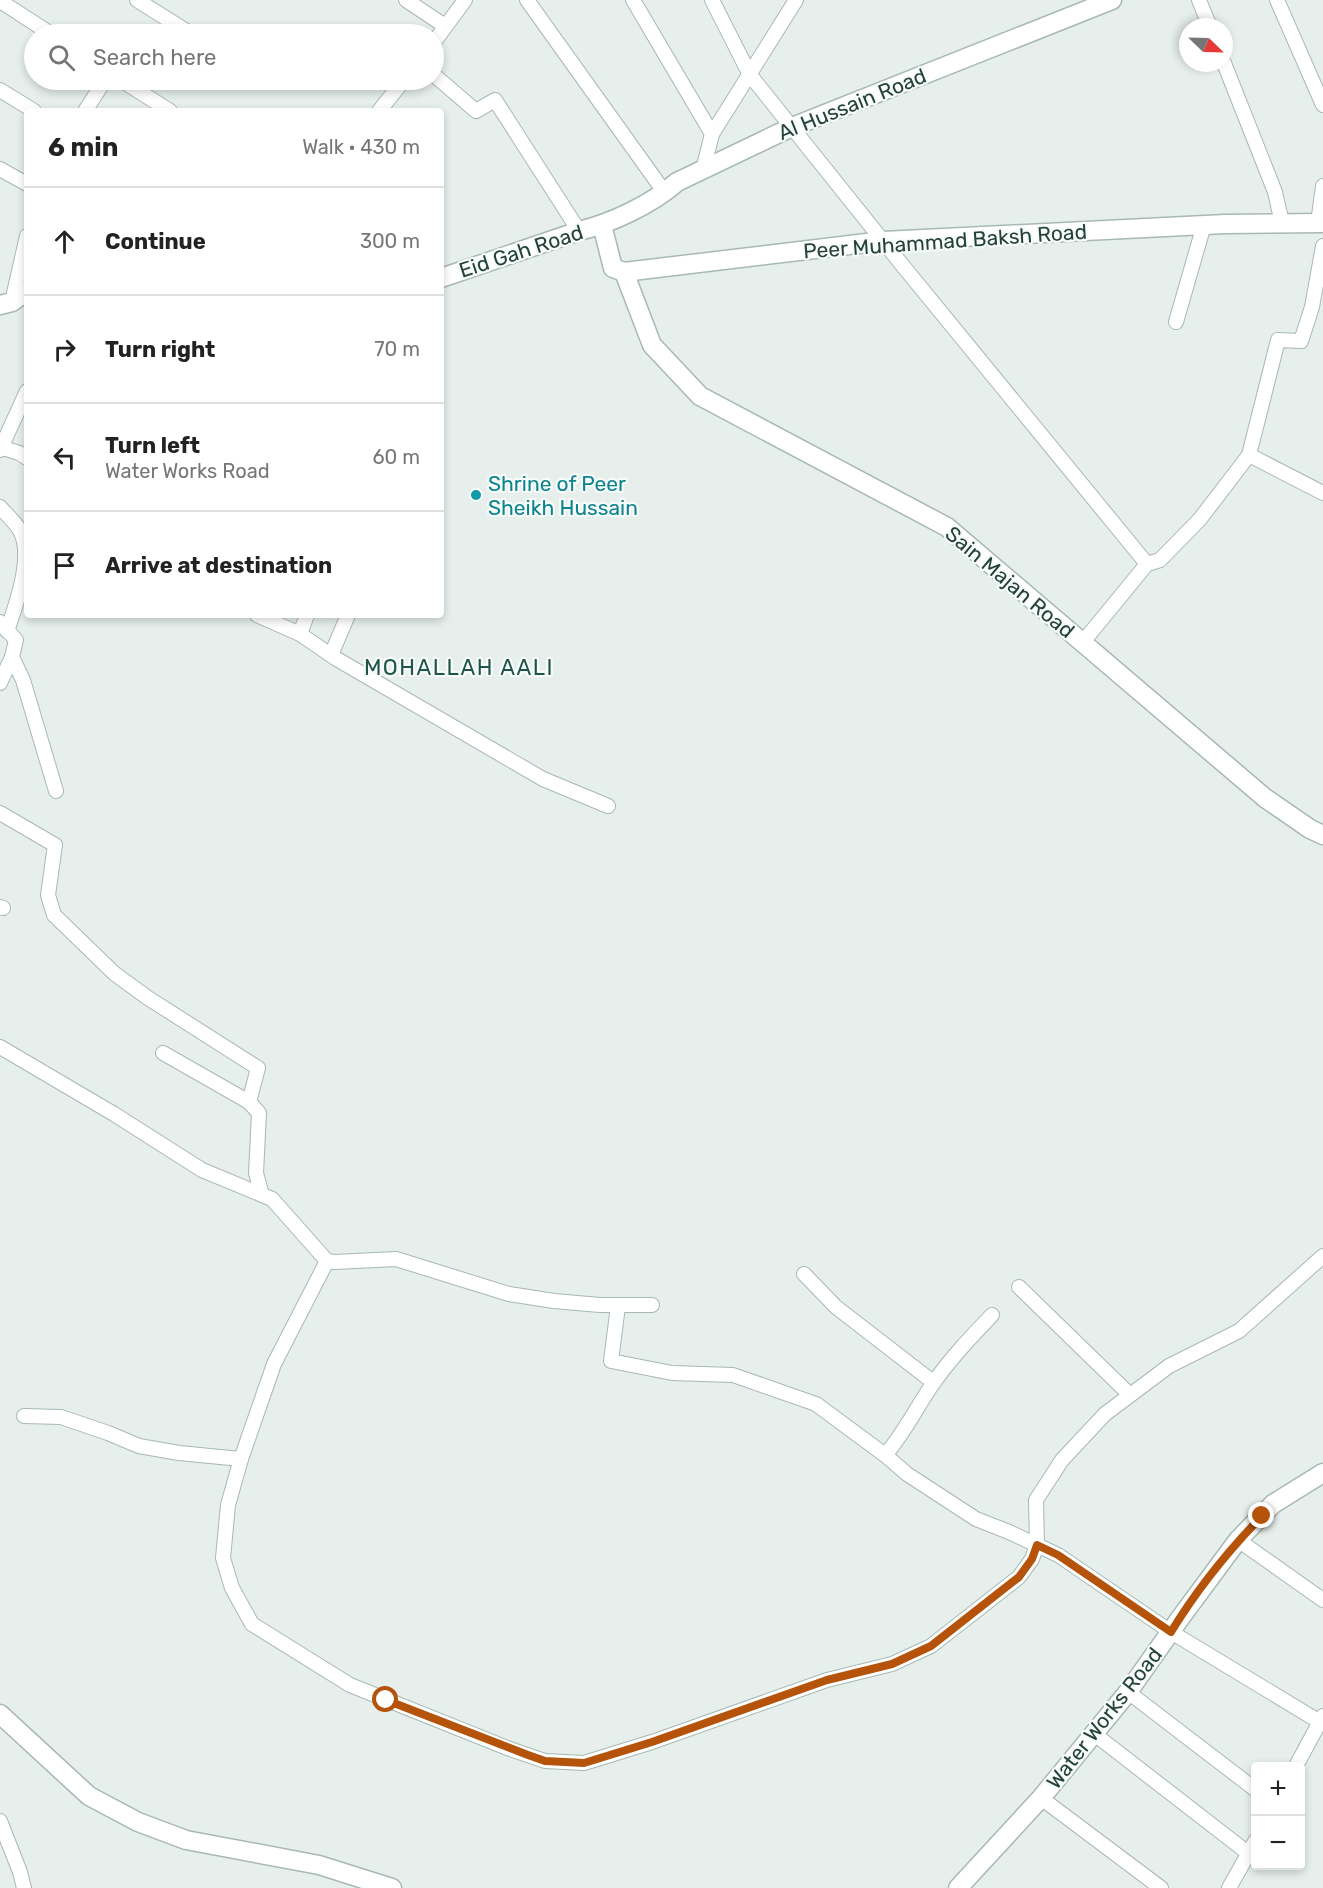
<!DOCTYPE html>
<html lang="en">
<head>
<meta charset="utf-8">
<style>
  body { margin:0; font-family:Rubik,sans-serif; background:#f6f6f6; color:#222 }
  .controls { position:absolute; right:18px; bottom:18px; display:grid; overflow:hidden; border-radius:6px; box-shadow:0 3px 9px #0003 }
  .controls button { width:54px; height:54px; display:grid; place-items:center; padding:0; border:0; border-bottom:2px solid #e0e0e0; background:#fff; color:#222; font:30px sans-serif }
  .compass { position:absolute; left:1179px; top:18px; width:54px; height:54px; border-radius:50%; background:#fff; box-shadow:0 3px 9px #0003; rotate:113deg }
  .stop { position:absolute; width:18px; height:18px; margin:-14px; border:4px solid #b45309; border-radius:50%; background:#fff }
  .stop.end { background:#b45309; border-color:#fff; box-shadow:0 2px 6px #0008 }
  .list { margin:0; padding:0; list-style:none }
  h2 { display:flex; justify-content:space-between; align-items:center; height:78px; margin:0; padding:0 24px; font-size:26px }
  h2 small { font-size:20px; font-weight:400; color:#767676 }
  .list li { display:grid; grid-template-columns:39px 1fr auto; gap:18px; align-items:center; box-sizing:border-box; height:108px; padding:0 24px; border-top:2px solid #e0e0e0 }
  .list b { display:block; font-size:22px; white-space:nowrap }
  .list p { margin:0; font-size:20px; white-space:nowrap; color:#767676 }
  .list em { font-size:20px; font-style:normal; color:#767676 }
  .icon { flex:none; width:33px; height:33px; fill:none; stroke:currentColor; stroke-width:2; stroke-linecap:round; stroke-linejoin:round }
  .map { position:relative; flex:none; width:1323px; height:1888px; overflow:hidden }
  .search { position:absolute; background:#fff; box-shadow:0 3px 9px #0003; left:24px; top:24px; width:420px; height:66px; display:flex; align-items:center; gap:15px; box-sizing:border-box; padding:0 21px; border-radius:33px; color:#767676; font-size:22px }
  .panel { position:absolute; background:#fff; box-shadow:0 3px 9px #0003; left:24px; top:108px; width:420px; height:510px; border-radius:6px }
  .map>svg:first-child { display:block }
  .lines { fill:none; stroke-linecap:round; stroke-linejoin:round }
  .minor-casing { stroke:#a8b8b2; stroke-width:16 }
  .tertiary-casing { stroke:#a8b8b2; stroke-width:21 }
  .minor { stroke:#fff; stroke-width:14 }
  .tertiary { stroke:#fff; stroke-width:18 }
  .route { stroke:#b45309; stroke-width:8 }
  .culture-dot { fill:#0f9aa8; stroke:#f7fbf9; stroke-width:2 }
  .labels { text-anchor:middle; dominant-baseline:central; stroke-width:4.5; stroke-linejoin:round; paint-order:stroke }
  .street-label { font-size:21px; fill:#24423a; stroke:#f7fbf9 }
  .culture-label { font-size:21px; fill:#0d838f; stroke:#f7fbf9; text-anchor:start }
  .neighbourhood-label { font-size:22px; letter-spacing:1.5px; fill:#1f5548; stroke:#f7fbf9 }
</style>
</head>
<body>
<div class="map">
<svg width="1323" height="1888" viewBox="0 0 1323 1888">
  <rect width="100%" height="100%" fill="#e6efeb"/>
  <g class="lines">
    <defs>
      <g id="minor">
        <path d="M 137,0 L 191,34"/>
        <path d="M 406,0 L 445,26"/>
        <path d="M 527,0 L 665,193"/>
        <path d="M 633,0 L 712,134"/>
        <path d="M 712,0 L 750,75 L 903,266 L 1147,564"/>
        <path d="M 1199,0 L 1210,27"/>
        <path d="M 1277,0 L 1323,105"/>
        <path d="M 0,1 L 51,34"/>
        <path d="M 434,42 L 465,0"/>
        <path d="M 1224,63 L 1275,192 L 1282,223"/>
        <path d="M 434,75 L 476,111 L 495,100 L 579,231"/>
        <path d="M 121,80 L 170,111"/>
        <path d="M 0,90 L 34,111"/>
        <path d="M 85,111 L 105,80"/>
        <path d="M 379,111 L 404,80"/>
        <path d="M 0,169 L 27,184"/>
        <path d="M 703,170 L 712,134 L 796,0"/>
        <path d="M 1318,223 L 1323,186"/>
        <path d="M 12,302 L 27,236"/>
        <path d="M 1176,322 L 1204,225"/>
        <path d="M 0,447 L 19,453 L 27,458"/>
        <path d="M 0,450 L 27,391"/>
        <path d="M 1249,455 L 1278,340 L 1301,341 L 1312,307 L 1323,246"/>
        <path d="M 0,507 C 6,514 14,521 19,529 C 35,553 16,605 7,631"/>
        <path d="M 257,615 L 300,634 L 335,658 L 543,779 L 608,806"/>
        <path d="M 0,622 L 16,640 L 12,657 L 0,683"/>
        <path d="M 300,634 L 307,615"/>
        <path d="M 1083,642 L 1147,564 L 1160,560 L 1200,519 L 1249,455 L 1323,493"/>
        <path d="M 331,655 L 348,615"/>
        <path d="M 12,657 L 23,680 L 56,791"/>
        <path d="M 0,813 L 55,845 L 48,895 L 54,915 L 115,974 L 148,998 L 258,1068 L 249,1102 L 259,1113 L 256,1173 L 262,1195"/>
        <path d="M 0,907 L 3,908"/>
        <path d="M 0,1047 L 114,1114 L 202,1170 L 272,1199 L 327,1261 L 335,1262 L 396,1259 L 509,1294 L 554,1301 L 600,1305 L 652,1305"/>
        <path d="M 163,1053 L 249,1102"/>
        <path d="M 327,1261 L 274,1364 L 241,1459 L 228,1505 L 223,1558 L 232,1588 L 252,1624 L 350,1685 L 510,1749 L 545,1761 L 584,1763 L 652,1742 L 827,1680 L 892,1664 L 931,1646 L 1019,1577 L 1032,1559 L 1037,1545 L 1036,1500 L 1062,1460 L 1105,1414 L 1169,1366 L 1239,1331 L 1323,1256"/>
        <path d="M 804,1274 L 836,1307 L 933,1382"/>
        <path d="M 1019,1287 L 1129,1394"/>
        <path d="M 618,1306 L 611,1361 L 672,1373 L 733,1375 L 816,1404 L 885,1455 L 907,1474 L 976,1519 L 1009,1532 L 1058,1555 L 1171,1632 L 1320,1722"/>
        <path d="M 24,1416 L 61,1417 L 108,1433 L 139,1446 L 179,1453 L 241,1459"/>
        <path d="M 885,1455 C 904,1434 916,1408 932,1385 C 949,1360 971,1337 992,1315"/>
        <path d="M 1238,1540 L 1323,1600"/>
        <path d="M 1128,1692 L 1256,1790"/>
        <path d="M 1093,1733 L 1248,1853"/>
        <path d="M 1296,1766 L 1323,1716"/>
        <path d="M 1041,1798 L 1161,1888"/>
        <path d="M 0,1821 L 20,1872 L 24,1888"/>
        <path d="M 1229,1888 L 1256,1840"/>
      </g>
      <g id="tertiary">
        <path d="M 602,225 L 613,268 L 624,272 L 883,241 L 1225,224 L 1323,223"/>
        <path d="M 624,272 L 652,345 L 700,396 L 947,527 L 1265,798 L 1310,829 L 1323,835"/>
        <path d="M 441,278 L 579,231 C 612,223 652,204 677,182 L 792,127 L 1112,0"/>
        <path d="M 0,305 L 12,302 L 27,291"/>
        <path d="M 0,1714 L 89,1796 L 138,1822 L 186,1840 L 319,1865 L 392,1888"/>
        <path d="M 958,1888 L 1041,1798 L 1128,1692 L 1181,1617 L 1238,1540 L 1273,1504 L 1323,1473"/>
      </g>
    </defs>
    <use href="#minor" class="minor-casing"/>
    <use href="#tertiary" class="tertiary-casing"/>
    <use href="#minor" class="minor"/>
    <use href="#tertiary" class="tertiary"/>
  </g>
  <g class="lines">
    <path class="route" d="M 386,1700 L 528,1755 L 545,1761 L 584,1763 L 652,1742 L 827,1680 L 892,1664 L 931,1646 L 1019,1577 L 1032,1559 L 1037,1545 L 1058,1555 L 1171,1632 C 1196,1591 1228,1551 1262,1516"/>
  </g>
  <circle class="culture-dot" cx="476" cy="495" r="6"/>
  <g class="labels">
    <g class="street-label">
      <text transform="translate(852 104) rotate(-22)">Al Hussain Road</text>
      <text transform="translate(945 241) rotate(-4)">Peer Muhammad Baksh Road</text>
      <text transform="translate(521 251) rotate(-18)">Eid Gah Road</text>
      <text transform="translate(1010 582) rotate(40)">Sain Majan Road</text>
      <text transform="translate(1104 1718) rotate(-52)">Water Works Road</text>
    </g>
    <g class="culture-label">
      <text x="488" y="483">Shrine of Peer<tspan x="488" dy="24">Sheikh Hussain</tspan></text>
    </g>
    <g class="neighbourhood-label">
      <text x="459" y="667">MOHALLAH AALI</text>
    </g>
  </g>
</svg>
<div class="controls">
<button>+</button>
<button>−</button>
</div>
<svg class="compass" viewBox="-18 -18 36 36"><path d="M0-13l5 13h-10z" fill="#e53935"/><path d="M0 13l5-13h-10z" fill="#767676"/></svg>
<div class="stop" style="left:386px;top:1700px"></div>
<div class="stop end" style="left:1262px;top:1516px"></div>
<div class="search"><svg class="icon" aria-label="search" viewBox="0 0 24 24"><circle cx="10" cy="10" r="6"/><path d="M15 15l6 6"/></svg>Search here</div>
<section class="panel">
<h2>6 min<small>Walk · 430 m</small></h2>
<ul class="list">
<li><svg class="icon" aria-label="ahead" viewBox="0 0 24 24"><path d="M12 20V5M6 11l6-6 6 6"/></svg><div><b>Continue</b></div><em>300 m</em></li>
<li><svg class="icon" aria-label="right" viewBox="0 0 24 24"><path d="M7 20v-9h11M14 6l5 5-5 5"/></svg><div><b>Turn right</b></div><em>70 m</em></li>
<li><svg class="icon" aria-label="left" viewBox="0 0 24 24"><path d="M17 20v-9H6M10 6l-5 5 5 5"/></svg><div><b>Turn left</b><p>Water Works Road</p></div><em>60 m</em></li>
<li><svg class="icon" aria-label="arrive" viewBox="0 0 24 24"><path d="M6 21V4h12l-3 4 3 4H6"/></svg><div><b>Arrive at destination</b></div></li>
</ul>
</section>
</div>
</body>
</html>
